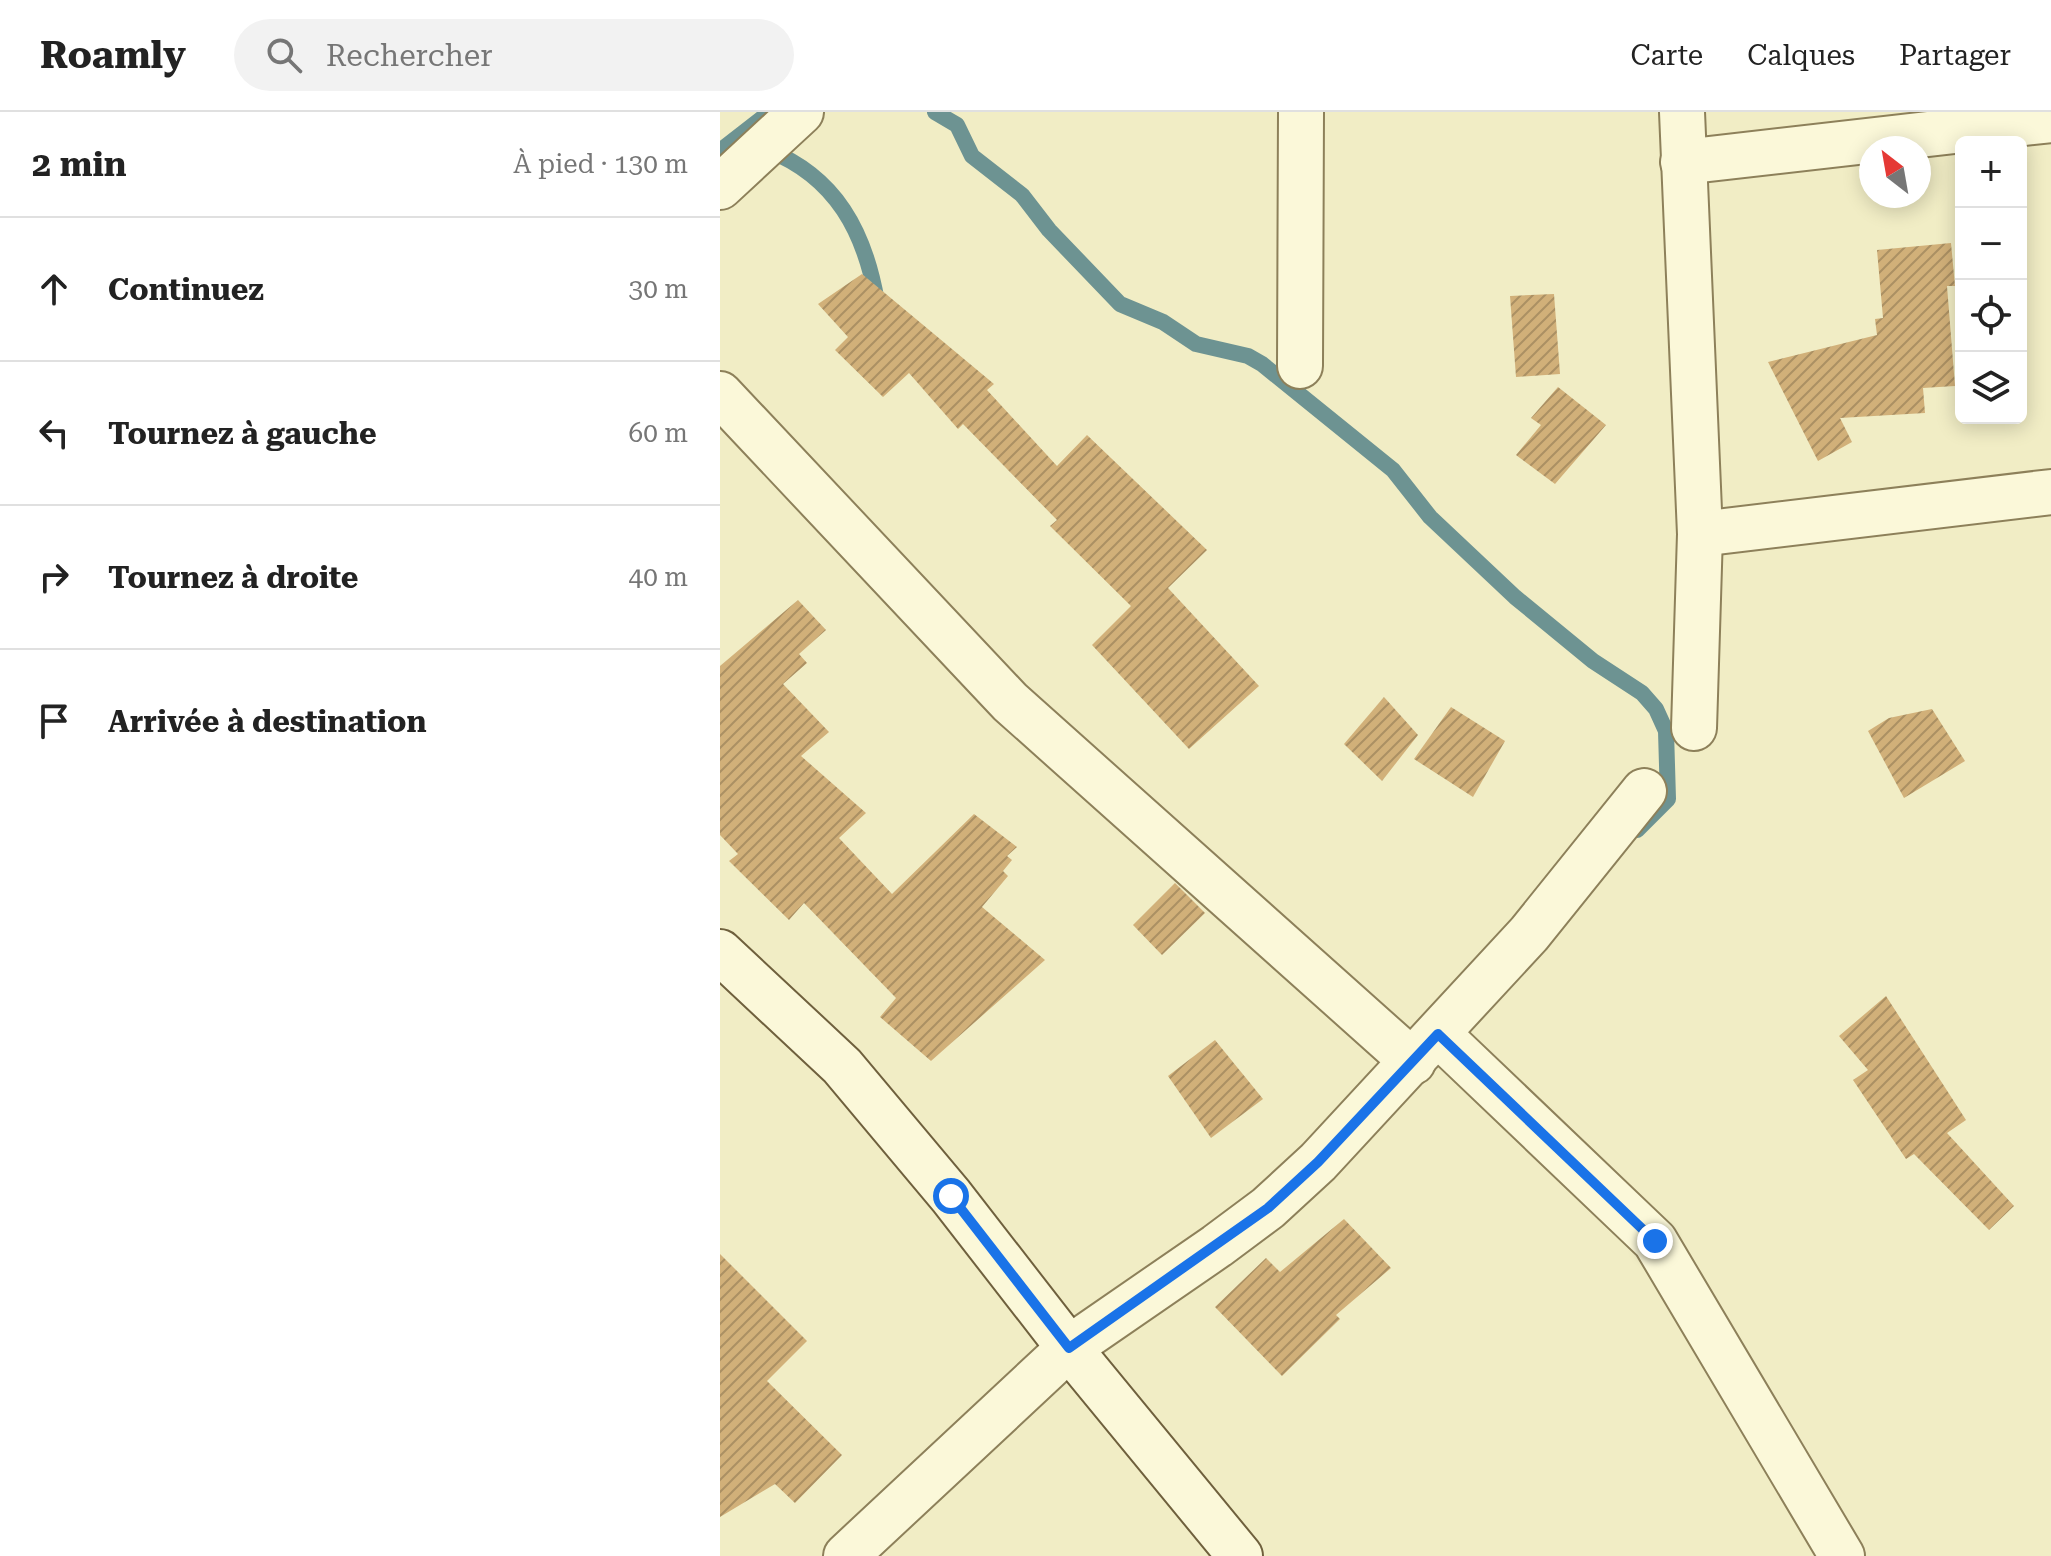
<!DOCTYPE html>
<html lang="fr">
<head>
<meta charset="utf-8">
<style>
  body { margin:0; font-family:"Roboto Serif",serif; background:#f2f2f2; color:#222 }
  .controls { position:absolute; right:24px; top:24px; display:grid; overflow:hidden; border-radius:12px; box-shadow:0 4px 20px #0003 }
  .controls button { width:72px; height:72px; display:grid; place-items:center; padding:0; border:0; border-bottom:2px solid #e0e0e0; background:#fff; color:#222; font:40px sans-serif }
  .compass { position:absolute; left:1139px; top:24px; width:72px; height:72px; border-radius:50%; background:#fff; box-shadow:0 4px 20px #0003; rotate:329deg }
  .stop { position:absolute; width:24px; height:24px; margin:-18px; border:6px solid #1a73e8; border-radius:50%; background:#fff }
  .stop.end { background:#1a73e8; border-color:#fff; box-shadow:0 2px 8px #0008 }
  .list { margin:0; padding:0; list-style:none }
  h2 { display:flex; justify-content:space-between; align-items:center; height:104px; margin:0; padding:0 32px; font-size:34px }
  h2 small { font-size:26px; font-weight:400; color:#767676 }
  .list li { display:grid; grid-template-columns:52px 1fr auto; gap:24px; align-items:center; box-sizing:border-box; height:144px; padding:0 32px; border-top:2px solid #e0e0e0 }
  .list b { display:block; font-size:30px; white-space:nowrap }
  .list em { font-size:26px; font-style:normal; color:#767676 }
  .icon { flex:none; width:44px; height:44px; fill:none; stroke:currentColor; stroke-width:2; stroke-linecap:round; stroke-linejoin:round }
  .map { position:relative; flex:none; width:1331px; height:1444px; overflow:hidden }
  header { display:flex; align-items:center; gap:48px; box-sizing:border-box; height:112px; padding:0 40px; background:#fff; border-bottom:2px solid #e0e0e0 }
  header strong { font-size:38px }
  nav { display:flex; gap:44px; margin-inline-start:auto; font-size:28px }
  .search { width:560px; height:72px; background:#f2f2f2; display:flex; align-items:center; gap:20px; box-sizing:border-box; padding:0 28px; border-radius:44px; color:#767676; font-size:30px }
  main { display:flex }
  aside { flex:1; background:#fff }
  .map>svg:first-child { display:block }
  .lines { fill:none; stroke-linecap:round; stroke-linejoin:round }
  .stream { stroke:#6d9392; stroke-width:16 }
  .building { fill:url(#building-hatch) }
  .minor-casing { stroke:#8d805a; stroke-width:48 }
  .secondary-casing { stroke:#6f603d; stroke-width:48 }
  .minor { stroke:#fbf8d9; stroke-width:44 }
  .secondary { stroke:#fbf8d9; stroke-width:44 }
  .route { stroke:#1a73e8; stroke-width:10 }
</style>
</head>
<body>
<header>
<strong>Roamly</strong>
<div class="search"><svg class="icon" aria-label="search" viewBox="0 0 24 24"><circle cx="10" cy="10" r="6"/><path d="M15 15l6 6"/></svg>Rechercher</div>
<nav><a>Carte</a><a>Calques</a><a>Partager</a></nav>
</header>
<main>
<aside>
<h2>2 min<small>À pied · 130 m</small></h2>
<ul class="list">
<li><svg class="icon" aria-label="ahead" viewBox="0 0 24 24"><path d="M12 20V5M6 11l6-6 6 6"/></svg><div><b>Continuez</b></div><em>30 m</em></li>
<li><svg class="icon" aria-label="left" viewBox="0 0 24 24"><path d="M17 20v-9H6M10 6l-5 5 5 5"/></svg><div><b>Tournez à gauche</b></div><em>60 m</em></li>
<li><svg class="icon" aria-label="right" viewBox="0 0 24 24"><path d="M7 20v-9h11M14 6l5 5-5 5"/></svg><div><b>Tournez à droite</b></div><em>40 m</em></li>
<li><svg class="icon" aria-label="arrive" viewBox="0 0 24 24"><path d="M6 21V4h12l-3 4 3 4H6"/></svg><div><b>Arrivée à destination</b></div></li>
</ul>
</aside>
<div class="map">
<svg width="1331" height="1444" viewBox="0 0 1331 1444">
  <defs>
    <pattern id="building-hatch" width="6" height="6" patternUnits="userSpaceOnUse" patternTransform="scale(2)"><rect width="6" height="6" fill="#d1b079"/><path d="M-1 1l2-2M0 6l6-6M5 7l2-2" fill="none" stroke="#ab9063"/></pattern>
  </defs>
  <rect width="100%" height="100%" fill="#f1edc5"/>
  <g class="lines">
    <g class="stream">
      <path d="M 215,0 L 237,13 L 252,44 L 302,83 L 329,118 L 400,192 L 443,210 L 476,232 L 528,244 L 542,252 L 673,358 L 710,405 L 795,485 L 873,549 L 922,581 L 936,597 L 946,619 L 948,687 L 917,718"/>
      <path d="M 48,38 C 116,65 145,120 157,190"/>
      <path d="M 0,39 L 50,0"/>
    </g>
  </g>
  <g class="building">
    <path d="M 1231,131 L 1235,174 L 1227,174 L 1235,274 L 1203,276 L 1205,301 L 1120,306 L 1132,330 L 1098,349 L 1048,250 L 1157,223 L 1155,207 L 1163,206 L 1157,138 Z"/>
    <path d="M 142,162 L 274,272 L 267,278 L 337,354 L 367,323 L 487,438 L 448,476 L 539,574 L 469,637 L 372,533 L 411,494 L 330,414 L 337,408 L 243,312 L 238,317 L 189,261 L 163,285 L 115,238 L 128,225 L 98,192 Z"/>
    <path d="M 834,182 L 840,262 L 796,265 L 790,184 Z"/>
    <path d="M 838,275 L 886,313 L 835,372 L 796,343 L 821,313 L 811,306 Z"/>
    <path d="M 78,488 L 106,518 L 79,542 L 87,551 L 63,572 L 109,620 L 81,644 L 146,701 L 119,726 L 172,782 L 254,702 L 297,735 L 287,744 L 292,748 L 283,759 L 288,764 L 262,795 L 325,848 L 211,949 L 160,905 L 176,886 L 84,791 L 69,808 L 9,749 L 18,742 L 0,723 L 0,554 Z"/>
    <path d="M 664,585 L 698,623 L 662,669 L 624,632 Z"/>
    <path d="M 731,595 L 785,629 L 753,685 L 694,647 Z"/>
    <path d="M 1212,597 L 1245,649 L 1184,686 L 1148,619 L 1169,606 Z"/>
    <path d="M 455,771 L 485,801 L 442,843 L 413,813 Z"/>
    <path d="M 1166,884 L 1246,1008 L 1227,1021 L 1294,1094 L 1269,1118 L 1194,1042 L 1186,1047 L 1133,968 L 1148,958 L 1119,924 Z"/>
    <path d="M 495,928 L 543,987 L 491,1026 L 448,964 Z"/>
    <path d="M 624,1107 L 671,1156 L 616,1203 L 620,1207 L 562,1264 L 495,1195 L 546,1146 L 560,1160 Z"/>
    <path d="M 0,1142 L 87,1229 L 47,1269 L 122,1343 L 75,1391 L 55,1372 L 0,1405 Z"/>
  </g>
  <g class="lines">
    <defs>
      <g id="minor">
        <path d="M 962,0 L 980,422 L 974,616"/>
        <path d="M 963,50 L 1331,8"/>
        <path d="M 0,75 L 81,0"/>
        <path d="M 580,254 L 581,0"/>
        <path d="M 0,282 L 290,590 L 693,950"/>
        <path d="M 980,422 L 1331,380"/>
        <path d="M 718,922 L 935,1129 L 1122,1444"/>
        <path d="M 126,1444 L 349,1236 L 497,1134 L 548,1096 L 598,1050 L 809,822 L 924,679"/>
      </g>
      <path id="secondary" d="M 0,840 L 122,954 L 231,1084 L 349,1236 L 520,1444"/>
    </defs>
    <use href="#minor" class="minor-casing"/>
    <use href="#secondary" class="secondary-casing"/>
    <use href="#minor" class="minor"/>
    <use href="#secondary" class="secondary"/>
  </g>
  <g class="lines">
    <path class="route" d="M 231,1084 L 349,1236 L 548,1096 L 598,1050 L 718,922 L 935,1129"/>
  </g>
</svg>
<div class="controls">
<button>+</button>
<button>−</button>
<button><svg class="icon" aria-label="locate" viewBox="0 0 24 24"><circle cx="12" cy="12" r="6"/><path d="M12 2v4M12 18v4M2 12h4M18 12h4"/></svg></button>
<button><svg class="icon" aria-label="layers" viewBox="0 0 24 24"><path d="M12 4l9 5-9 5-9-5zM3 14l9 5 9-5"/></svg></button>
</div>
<svg class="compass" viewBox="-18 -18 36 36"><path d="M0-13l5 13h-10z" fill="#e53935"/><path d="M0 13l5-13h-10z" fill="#767676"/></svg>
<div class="stop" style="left:231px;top:1084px"></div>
<div class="stop end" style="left:935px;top:1129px"></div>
</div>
</main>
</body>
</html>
